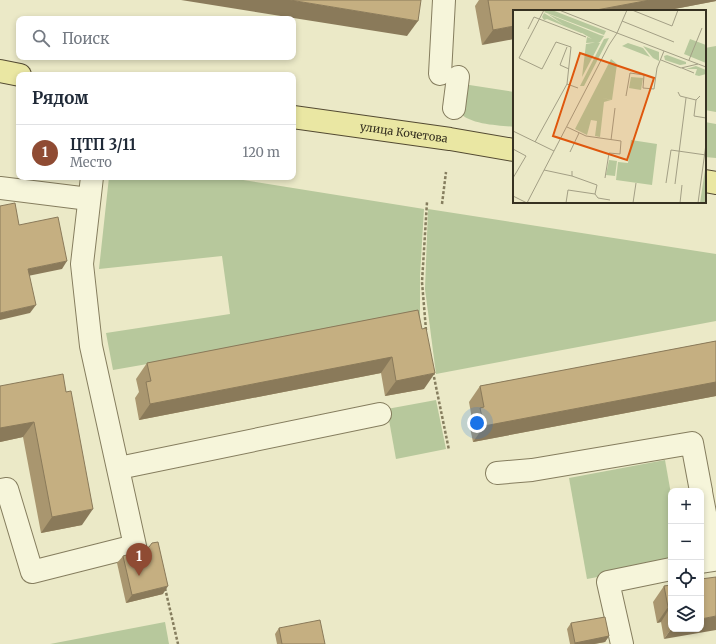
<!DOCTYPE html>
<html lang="ru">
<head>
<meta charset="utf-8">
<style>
  body { margin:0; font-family:Merriweather,serif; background:#f6f6f7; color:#1f2937 }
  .controls { position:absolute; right:12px; bottom:12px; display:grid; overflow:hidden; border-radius:8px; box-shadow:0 2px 6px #0003 }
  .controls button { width:36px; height:36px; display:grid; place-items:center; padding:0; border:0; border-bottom:1px solid #e0e1e3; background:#fff; color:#1f2937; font:20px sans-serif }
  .you { position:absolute; left:477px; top:423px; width:14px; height:14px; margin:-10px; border:3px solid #fff; border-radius:50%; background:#1a73e8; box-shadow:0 0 0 6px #1a73e833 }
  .badge { display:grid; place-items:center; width:26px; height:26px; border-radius:50%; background:#8f4b33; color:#fff; font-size:13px; font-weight:700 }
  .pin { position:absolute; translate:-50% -33px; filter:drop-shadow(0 1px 2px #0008) }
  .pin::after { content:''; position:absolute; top:21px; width:14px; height:12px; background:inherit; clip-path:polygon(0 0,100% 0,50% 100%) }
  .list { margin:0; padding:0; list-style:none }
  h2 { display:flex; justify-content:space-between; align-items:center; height:52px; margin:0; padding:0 16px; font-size:17px }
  h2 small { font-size:13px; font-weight:400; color:#747a83 }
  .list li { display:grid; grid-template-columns:26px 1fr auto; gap:12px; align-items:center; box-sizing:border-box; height:56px; padding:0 16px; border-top:1px solid #e0e1e3 }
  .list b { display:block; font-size:15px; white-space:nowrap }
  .list p { margin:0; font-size:13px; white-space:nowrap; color:#747a83 }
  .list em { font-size:13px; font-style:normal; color:#747a83 }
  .icon { flex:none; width:22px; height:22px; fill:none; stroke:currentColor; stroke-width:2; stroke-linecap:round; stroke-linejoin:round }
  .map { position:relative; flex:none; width:716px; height:644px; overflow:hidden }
  .search { position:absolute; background:#fff; box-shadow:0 2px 6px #0003; left:16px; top:16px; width:280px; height:44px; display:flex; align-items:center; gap:10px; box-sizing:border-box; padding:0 14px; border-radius:8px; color:#747a83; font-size:15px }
  .panel { position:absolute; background:#fff; box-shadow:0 2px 6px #0003; left:16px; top:72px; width:280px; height:108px; border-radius:8px }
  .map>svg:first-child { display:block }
  .green { fill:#b7c89c }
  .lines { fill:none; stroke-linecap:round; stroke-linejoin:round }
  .minor-casing { stroke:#857d5e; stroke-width:24 }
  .major-casing { stroke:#534a32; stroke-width:24 }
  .path { stroke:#857d5e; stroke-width:2.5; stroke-dasharray:3 2; stroke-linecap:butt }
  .minor { stroke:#f6f5da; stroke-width:22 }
  .major { stroke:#eae7a3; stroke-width:22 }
  .wall { fill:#a9966f }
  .shaded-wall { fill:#8a7a5a }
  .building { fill:#c5af81; stroke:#8a7a5a }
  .labels { text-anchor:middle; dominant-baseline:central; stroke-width:3.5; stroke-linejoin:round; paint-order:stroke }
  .street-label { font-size:11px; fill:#363121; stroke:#f3f2d6 }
  .inset-road { fill:none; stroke:#a39f85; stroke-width:1 }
  .view { fill:#df570d; fill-opacity:0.15; stroke:#df570d; stroke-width:2 }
  .inset-edge { fill:none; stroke:#363121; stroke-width:2 }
</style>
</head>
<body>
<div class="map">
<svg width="716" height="644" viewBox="0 0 716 644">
  <rect width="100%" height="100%" fill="#ebe9c7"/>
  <g class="green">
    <path d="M 716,46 L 716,112 L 705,110 L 705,48 Z"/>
    <path d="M 463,84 L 514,92 L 514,127 C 498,125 470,125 459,112 Z"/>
    <path d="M 705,122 L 716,124 L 716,158 L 705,157 Z"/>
    <path d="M 109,177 L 224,177 L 424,209 L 420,276 L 420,325 L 398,320 L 113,370 L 106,333 L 230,314 L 222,256 L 99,269 Z"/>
    <path d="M 428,209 L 716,254 L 716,321 L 436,374 L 425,289 Z"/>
    <path d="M 436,400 L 446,449 L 396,459 L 387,409 Z"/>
    <path d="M 665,460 L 671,494 L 671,563 L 587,579 L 569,478 Z"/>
    <path d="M 165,622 L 169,644 L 50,644 Z"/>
  </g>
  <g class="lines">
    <defs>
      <g id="minor">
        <path d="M 440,74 L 444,0"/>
        <path d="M 454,108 L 458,77"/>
        <path d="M 0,188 L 89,199"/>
        <path d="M 119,468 L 380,414"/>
        <path d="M 497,473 L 532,470 L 692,443 L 701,491"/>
        <path d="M 0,490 L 7,489 L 32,572 L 135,546 L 91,346 L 82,264 L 92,177"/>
        <path d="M 701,492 L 714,560 L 701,562"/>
        <path d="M 622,644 L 608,582 L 671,569"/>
      </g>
      <g id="major">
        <path d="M 0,71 L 20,75"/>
        <path id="s1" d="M 293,117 L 450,139 L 514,150"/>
        <path d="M 705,181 L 716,183"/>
      </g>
    </defs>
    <use href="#minor" class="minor-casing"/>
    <use href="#major" class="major-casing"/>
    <g class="path">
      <path d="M 442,204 L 446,172"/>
      <path d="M 426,330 L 422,282 L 427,202"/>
      <path d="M 433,372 L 449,450"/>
      <path d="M 165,588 L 178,644"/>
    </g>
    <use href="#minor" class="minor"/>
    <use href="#major" class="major"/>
  </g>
  <g class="wall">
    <path d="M 479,0 L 716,0 L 716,1 L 664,11 L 514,11 L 482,45 L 475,6 Z"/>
    <path d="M 418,310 L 424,389 L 385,396 L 381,373 L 139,420 L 135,398 L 139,392 L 136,379 L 147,363 Z"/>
    <path d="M 716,341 L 716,399 L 716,396 L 473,442 L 469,423 L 472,419 L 469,402 L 480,386 Z"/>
    <path d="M 0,386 L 66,392 L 82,525 L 41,533 L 23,437 L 0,442 Z"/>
    <path d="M 123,556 L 163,594 L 126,603 L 117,563 Z"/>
    <path d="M 671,585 L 671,629 L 664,639 L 661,622 L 657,623 L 653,602 L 664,586 Z"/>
    <path d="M 571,623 L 609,636 L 605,642 L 594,644 L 570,644 L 567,629 Z"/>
    <path d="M 279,628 L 325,644 L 277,644 L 275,634 Z"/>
  </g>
  <g class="shaded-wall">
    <path d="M 181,0 L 290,0 L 418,21 L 407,36 Z"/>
    <path d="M 650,0 L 716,0 L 716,1 L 664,11 L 591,11 Z"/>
    <path d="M 514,26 L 514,39 L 482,45 L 493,30 Z"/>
    <path d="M 67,261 L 62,269 L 23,277 L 28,269 Z"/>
    <path d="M 36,305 L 30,313 L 0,320 L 0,313 Z"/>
    <path d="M 392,357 L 381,373 L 139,420 L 150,404 Z"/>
    <path d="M 435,373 L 424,389 L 385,396 L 396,381 Z"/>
    <path d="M 716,382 L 716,396 L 473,442 L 484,426 Z"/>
    <path d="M 34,422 L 23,437 L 0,442 L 0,428 Z"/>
    <path d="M 93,509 L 82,525 L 41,533 L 52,517 Z"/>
    <path d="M 168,586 L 163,594 L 126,603 L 132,595 Z"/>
    <path d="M 671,606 L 661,622 L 657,623 L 668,607 Z"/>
    <path d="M 716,616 L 716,630 L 664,639 L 671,629 L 701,629 L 701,619 Z"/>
    <path d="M 609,636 L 605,642 L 594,644 L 574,644 L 575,643 Z"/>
  </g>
  <g class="building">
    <path d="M 290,0 L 421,0 L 418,21 Z"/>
    <path d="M 488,0 L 650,0 L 591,11 L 514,11 L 514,26 L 493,30 Z"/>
    <path d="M 15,203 L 19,225 L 58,217 L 67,261 L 28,269 L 36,305 L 0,313 L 0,206 Z"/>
    <path d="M 418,310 L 422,329 L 426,328 L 435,373 L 396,381 L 392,357 L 150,404 L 146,382 L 151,381 L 147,363 Z"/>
    <path d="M 716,341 L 716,382 L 484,426 L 480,408 L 484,407 L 480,386 Z"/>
    <path d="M 63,374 L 66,392 L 71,391 L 93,509 L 52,517 L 34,422 L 0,428 L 0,386 Z"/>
    <path d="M 158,542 L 168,586 L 132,595 L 123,556 L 144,550 L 149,547 L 152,543 Z"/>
    <path d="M 716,577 L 716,616 L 701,619 L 701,579 Z"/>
    <path d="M 671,585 L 671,606 L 668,607 L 664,586 Z"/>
    <path d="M 605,617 L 609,636 L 575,643 L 571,623 Z"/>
    <path d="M 320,620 L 325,644 L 282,644 L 279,628 Z"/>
  </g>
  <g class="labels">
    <g class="street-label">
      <text stroke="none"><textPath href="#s1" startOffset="112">улица Кочетова</textPath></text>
    </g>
  </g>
  <g transform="translate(513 10)">
    <rect width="193" height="193" fill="#ebe9c7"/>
    <path d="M 33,0 L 39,0 L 93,21 L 91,25 L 31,2 ZM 31,3 L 51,15 L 35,4 L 87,25 L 68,23 L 34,9 L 31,10 L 29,7 ZM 69,23 L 87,25 L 91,26 L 87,32 L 73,33 L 74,27 L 79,29 ZM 96,28 L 71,76 L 67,76 L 91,29 ZM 177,29 L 193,35 L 193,53 L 171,44 ZM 85,32 L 87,33 L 69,67 L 73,34 ZM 115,33 L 130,38 L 137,47 L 109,36 ZM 130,36 L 146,42 L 146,51 L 140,48 ZM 154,45 L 173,52 L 173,54 L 167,55 L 152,50 L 151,46 ZM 98,49 L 104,54 L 99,90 L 89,88 L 98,90 L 91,92 L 87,127 L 82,126 L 84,111 L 78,110 L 74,125 L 62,119 ZM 183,56 L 193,60 L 193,64 L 186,66 L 182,65 L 184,59 L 173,59 ZM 118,67 L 130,68 L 128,80 L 116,78 ZM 118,130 L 144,134 L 139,175 L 103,170 L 105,152 L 115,153 ZM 96,150 L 104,151 L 102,166 L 93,165 ZM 193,153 L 193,193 L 187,193 Z" fill="#b7c89c"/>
    <path class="inset-road" d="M 31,0 L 6,48 L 29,59 L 43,32 L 58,37 L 54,74 L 65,78M 46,0 L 104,23 L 114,0M 119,0 L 159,16 L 165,0M 109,11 L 161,32M 15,19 L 21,7 L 73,27M 54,37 L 47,55 L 56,59M 148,50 L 168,58 L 185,54M 176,50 L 189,18M 169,58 L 181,63M 165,82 L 167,86 L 183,90M 113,86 L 117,63 L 131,65 L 130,78 L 141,79 L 144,58 L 151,41M 187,86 L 183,90 L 181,106 L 193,108M 54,117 L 73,126 L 108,131 L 107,144 L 96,143 L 92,168M 0,121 L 41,141M 98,130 L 102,98M 22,132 L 54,74M 0,139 L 13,146 L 0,168M 57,142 L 66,123M 31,160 L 59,166 L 59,161M 153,173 L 158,140 L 193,145M 162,174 L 173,88M 82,184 L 85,188 L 97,190M 0,186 L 14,193M 14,193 L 96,35 L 104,23 L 193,57M 53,193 L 55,180 L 82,184 L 84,175 L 59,166M 120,193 L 123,173M 167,193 L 169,175M 185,193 L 193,134"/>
    <path class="view" d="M 67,43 L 141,68 L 114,150 L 40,126 Z"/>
    <rect width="193" height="193" class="inset-edge"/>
  </g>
</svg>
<div class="controls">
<button>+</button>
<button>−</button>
<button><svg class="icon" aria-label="locate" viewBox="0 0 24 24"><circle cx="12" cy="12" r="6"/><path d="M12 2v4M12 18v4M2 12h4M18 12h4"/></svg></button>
<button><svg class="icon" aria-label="layers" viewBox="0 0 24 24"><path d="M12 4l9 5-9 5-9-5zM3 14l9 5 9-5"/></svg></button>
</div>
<div class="you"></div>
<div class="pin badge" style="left:139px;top:576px">1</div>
<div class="search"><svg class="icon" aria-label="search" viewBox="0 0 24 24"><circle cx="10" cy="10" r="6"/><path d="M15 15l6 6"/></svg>Поиск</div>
<section class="panel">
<h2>Рядом<small></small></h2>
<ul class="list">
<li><span class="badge">1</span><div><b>ЦТП 3/11</b><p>Место</p></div><em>120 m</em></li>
</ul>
</section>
</div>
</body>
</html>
